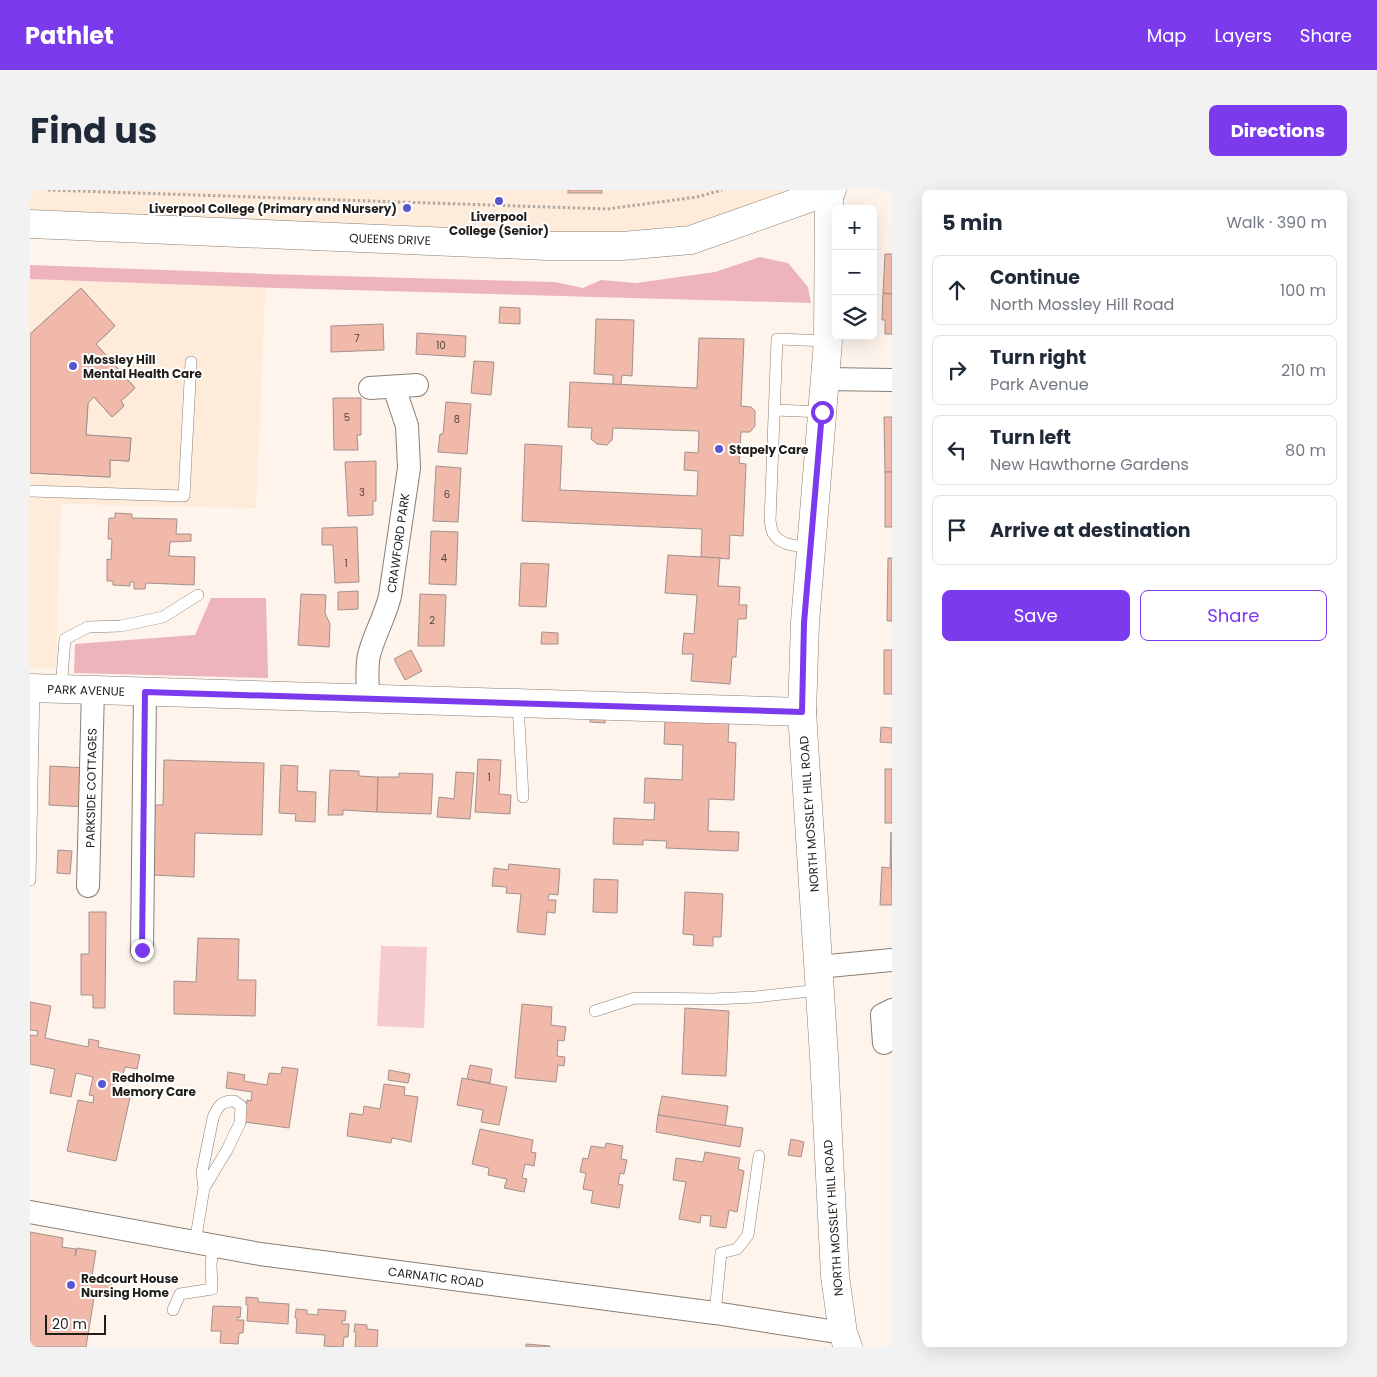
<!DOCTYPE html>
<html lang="en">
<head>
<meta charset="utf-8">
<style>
  body { margin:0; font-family:Poppins,sans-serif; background:#f2f2f3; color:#1f2937 }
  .controls { position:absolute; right:15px; top:15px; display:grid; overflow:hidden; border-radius:8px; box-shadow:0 5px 20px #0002 }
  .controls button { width:45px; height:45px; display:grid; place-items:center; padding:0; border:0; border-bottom:1px solid #e0e1e3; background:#fff; color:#1f2937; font:25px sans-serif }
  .scale { position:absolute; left:15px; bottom:12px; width:61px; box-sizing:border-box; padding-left:5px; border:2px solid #211d19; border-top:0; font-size:14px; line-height:18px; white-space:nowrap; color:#211d19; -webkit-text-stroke:4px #fff; paint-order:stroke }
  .stop { position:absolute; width:15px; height:15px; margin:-11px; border:4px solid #7c3aed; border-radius:50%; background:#fff }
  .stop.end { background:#7c3aed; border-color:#fff; box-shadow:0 1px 5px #0008 }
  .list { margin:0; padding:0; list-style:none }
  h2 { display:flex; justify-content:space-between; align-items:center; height:65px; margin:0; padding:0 20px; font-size:21px }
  h2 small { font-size:16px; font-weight:400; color:#747a83 }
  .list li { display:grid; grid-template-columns:32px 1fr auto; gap:15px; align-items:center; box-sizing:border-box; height:70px; margin:0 10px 10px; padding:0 10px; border:1px solid #e0e1e3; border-radius:8px }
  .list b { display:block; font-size:19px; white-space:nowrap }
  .list p { margin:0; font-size:16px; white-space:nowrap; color:#747a83 }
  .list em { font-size:16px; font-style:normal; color:#747a83 }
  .actions { display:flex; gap:10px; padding:15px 20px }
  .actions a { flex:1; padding:11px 0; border:1px solid #7c3aed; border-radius:8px; text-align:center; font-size:18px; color:#7c3aed }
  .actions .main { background:#7c3aed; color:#fff }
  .icon { flex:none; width:28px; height:28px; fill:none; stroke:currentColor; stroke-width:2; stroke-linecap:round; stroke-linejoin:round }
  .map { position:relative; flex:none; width:862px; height:1157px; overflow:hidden; border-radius:8px }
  header { display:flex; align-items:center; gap:30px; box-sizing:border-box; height:70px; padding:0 25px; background:#7c3aed; color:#fff }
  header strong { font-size:24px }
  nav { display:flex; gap:28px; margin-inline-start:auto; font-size:18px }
  .intro { display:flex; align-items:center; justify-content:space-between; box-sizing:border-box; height:120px; padding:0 30px }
  h1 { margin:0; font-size:35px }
  .button { padding:12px 22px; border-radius:8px; background:#7c3aed; color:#fff; font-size:18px; font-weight:700 }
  main { display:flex; gap:30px; padding:0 30px }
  aside { flex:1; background:#fff; border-radius:8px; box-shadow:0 5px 20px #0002 }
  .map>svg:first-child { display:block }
  .built { fill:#feebda }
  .green { fill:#f5cad1 }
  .forest { fill:#edb4be }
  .building { fill:#f0b9aa; stroke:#a2918d }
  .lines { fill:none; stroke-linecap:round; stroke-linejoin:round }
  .service-casing { stroke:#8a7e74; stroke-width:12 }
  .minor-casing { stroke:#8a7e74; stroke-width:24 }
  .tertiary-casing { stroke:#8a7e74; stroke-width:29 }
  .primary-casing { stroke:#8a7e74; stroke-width:29 }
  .path { stroke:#b1aaa2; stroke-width:3; stroke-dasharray:2.5 2.5; stroke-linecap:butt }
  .service { stroke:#fff; stroke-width:11 }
  .minor { stroke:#fff; stroke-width:22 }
  .tertiary { stroke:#fff; stroke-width:28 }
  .primary { stroke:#fff; stroke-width:28 }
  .route { stroke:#7c3aed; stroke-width:6 }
  .poi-dot { fill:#5857ce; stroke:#fff; stroke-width:2 }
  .labels { text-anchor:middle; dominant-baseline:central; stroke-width:4; stroke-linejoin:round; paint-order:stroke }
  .number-label { font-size:10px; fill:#55443d }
  .poi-label { font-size:12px; font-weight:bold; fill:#211d19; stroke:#fff; text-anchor:start }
  .street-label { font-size:12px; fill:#211d19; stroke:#fff }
</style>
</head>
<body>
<header>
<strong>Pathlet</strong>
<nav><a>Map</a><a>Layers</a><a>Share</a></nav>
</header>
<div class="intro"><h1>Find us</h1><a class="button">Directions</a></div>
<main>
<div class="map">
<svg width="862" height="1157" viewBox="0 0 862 1157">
  <rect width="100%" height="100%" fill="#fef4eb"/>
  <g class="built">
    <path d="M 0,0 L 799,0 L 661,50 L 0,34 Z"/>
    <path d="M 0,75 L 236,84 L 226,318 L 31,314 L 26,479 L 0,478 Z"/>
  </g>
  <path class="green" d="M 351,756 L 397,757 L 394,838 L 347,836 Z"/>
  <g class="forest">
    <path d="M 730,67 L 758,73 L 778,97 L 781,113 L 248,98 L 0,89 L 0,75 L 236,84 L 525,92 L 553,98 L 571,90 L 606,93 L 685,82 Z"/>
    <path d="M 181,408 L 236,408 L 238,488 L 44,483 L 45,454 L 165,445 Z"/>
  </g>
  <g class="building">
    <rect x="538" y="0" width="34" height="3"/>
    <path d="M 855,64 L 862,64 L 862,104 L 853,103 Z"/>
    <path d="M 51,98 L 85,136 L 66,154 L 105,198 L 91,211 L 94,216 L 82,227 L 64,207 L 58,213 L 56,245 L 101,248 L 99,271 L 80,270 L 80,287 L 0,283 L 0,144 Z"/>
    <path d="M 51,98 L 85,136 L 66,154 L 105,198 L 91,211 L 94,216 L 82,227 L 64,207 L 58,213 L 56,245 L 101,248 L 99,271 L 80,270 L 80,287 L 0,283 L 0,144 Z"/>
    <path d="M 853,103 L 862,104 L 862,144 L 855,144 L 855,130 L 852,130 Z"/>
    <path d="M 470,117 L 490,118 L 490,134 L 469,133 Z"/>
    <path d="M 566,129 L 604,130 L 602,186 L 592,185 L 591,195 L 583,194 L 583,185 L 564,184 Z"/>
    <path d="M 353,134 L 354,160 L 301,162 L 301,136 Z"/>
    <path d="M 387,143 L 436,146 L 435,167 L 386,164 Z"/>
    <path d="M 669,148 L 714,149 L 711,216 L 721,217 L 725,221 L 725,236 L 720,242 L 711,242 L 709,273 L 716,274 L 713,346 L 700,345 L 699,369 L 671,367 L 672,339 L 492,331 L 495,254 L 532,256 L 530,300 L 667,306 L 668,281 L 654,280 L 655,262 L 668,263 L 669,241 L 583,238 L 582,250 L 577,255 L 567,254 L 561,249 L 562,238 L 538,237 L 540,192 L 667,198 Z"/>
    <path d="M 444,171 L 464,172 L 461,205 L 441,203 Z"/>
    <path d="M 303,208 L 331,208 L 331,245 L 327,245 L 328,260 L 304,260 Z"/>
    <path d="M 416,212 L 441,214 L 437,264 L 408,262 L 410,244 L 413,244 Z"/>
    <path d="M 854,227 L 862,227 L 862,282 L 855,282 Z"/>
    <path d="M 346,271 L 346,311 L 343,311 L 343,325 L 318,326 L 315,272 Z"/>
    <path d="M 406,276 L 431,278 L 428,332 L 403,331 Z"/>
    <rect x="855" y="282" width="7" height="55"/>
    <path d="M 85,323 L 102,324 L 102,328 L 147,329 L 146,344 L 161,344 L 161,351 L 140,352 L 139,366 L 165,367 L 164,395 L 116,393 L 115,399 L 104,399 L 104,392 L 100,392 L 100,396 L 83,395 L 83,391 L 77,391 L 77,369 L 81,370 L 82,349 L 78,349 L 79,328 L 85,328 Z"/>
    <path d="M 327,337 L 329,392 L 305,393 L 303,355 L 292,355 L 292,338 Z"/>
    <path d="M 401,341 L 428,342 L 426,395 L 399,394 Z"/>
    <path d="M 638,365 L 690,368 L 688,396 L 710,397 L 709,415 L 717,415 L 716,429 L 708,429 L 706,467 L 702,467 L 700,494 L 661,491 L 663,464 L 652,464 L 654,443 L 664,444 L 667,405 L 635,403 Z"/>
    <path d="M 858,368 L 862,368 L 862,431 L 857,431 Z"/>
    <path d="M 491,373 L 519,374 L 516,417 L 489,416 Z"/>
    <path d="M 328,401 L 328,419 L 308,420 L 308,402 Z"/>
    <path d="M 271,404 L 296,405 L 295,423 L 300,434 L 299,457 L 268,455 Z"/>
    <path d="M 390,404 L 416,405 L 414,456 L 388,456 Z"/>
    <path d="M 512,442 L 528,443 L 528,454 L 511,454 Z"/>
    <path d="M 381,460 L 392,481 L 375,490 L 364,469 Z"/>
    <rect x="854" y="460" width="8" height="44"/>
    <path d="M 560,522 L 575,523 L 575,533 L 560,532 Z"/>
    <path d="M 635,530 L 699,532 L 698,552 L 706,553 L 704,610 L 679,609 L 678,641 L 709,642 L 708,661 L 636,658 L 637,651 L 613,650 L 613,655 L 583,654 L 584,628 L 624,630 L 625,613 L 614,613 L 615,588 L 652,590 L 653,555 L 634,554 Z"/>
    <path d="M 851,537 L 862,538 L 862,553 L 850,552 Z"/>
    <path d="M 448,569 L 471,570 L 469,604 L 481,605 L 480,624 L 445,622 Z"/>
    <path d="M 134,570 L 234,573 L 232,645 L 165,643 L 164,687 L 123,685 L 125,615 L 133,615 Z"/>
    <path d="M 251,575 L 268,576 L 267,601 L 286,602 L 285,632 L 265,631 L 266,624 L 249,623 Z"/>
    <path d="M 20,576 L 57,578 L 56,617 L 19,615 Z"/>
    <rect x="855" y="579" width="7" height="54"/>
    <path d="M 300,580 L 329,581 L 329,586 L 348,587 L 347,622 L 313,620 L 313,625 L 298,625 Z"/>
    <path d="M 426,582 L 444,583 L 440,629 L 407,627 L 409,607 L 424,609 Z"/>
    <path d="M 369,583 L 403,584 L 401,624 L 347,622 L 348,587 L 369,587 Z"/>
    <path d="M 861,642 L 862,715 L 850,715 L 852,677 L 860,678 Z"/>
    <path d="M 28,660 L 42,661 L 40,684 L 27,683 Z"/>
    <path d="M 479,674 L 530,679 L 528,705 L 519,704 L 518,710 L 526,710 L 525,723 L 517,722 L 515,745 L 487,742 L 491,704 L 476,703 L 477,697 L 462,696 L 464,678 L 478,680 Z"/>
    <path d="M 564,689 L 588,690 L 587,723 L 563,722 Z"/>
    <path d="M 655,702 L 693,704 L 691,747 L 683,747 L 683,756 L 663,755 L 664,745 L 653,744 Z"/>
    <path d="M 59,722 L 76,722 L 75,818 L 63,818 L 63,805 L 51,805 L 51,764 L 59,764 Z"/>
    <path d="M 168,748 L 209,749 L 208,790 L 226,790 L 225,826 L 144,824 L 144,791 L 166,792 Z"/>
    <path d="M 0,812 L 21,816 L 15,848 L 58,857 L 59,849 L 69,851 L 68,857 L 110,865 L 107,879 L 95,877 L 92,889 L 85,888 L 82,899 L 101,903 L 86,971 L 37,961 L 48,910 L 63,913 L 64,906 L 59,905 L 63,887 L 46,883 L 41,907 L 20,903 L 25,879 L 0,874 L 0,845 L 7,846 L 8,841 L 0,840 Z"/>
    <path d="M 492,814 L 522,817 L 521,835 L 536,837 L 534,851 L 528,850 L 527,866 L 535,867 L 534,876 L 528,875 L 526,892 L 485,888 Z"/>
    <path d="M 655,818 L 699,821 L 696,886 L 652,884 Z"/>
    <path d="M 440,875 L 462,879 L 460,893 L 437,889 Z"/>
    <path d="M 252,877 L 268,879 L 259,938 L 214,932 L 217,910 L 221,911 L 222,902 L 196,898 L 198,882 L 215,885 L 214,891 L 237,895 L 239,883 L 251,884 Z"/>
    <path d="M 359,880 L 380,884 L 378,893 L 358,890 Z"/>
    <path d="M 432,888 L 477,897 L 469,935 L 451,932 L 453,920 L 427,915 Z"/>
    <path d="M 354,894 L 375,897 L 374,905 L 388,907 L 381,952 L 362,948 L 361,953 L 317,946 L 320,923 L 333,925 L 334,916 L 350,919 Z"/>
    <path d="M 632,906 L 698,916 L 695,936 L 628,925 Z"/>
    <path d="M 628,925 L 713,938 L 710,957 L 626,942 Z"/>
    <path d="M 450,939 L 503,950 L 501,962 L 506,963 L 504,976 L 495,974 L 492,988 L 497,989 L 494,1002 L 474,998 L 477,989 L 458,985 L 459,978 L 442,974 Z"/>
    <path d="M 761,949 L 774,952 L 771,967 L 758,965 Z"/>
    <path d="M 576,953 L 593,956 L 591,969 L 597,970 L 594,984 L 590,983 L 588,994 L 593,995 L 589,1018 L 561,1013 L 563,1001 L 553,999 L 556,983 L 550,982 L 553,968 L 558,969 L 561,956 L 575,958 Z"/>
    <path d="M 675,962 L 710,968 L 708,979 L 714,981 L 707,1022 L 699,1020 L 696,1038 L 680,1036 L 681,1026 L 671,1025 L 670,1033 L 649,1029 L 656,992 L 643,990 L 646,968 L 673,972 Z"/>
    <path d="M 0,1042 L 33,1048 L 32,1057 L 46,1059 L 45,1066 L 47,1058 L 66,1061 L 62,1086 L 82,1089 L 80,1104 L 65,1102 L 56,1157 L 0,1157 Z"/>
    <path d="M 216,1107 L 228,1108 L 228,1112 L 259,1114 L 258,1134 L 217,1131 L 218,1115 L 216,1115 Z"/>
    <path d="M 183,1116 L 211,1117 L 210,1128 L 207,1127 L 207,1130 L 214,1130 L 213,1143 L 209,1143 L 208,1154 L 190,1153 L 191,1141 L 181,1141 Z"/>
    <path d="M 266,1119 L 277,1120 L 277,1124 L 288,1125 L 288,1119 L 316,1121 L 315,1131 L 312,1131 L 312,1134 L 319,1134 L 318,1147 L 314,1147 L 313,1157 L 294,1156 L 295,1145 L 266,1143 L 267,1128 L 265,1128 Z"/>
    <path d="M 325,1134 L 337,1135 L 337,1139 L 348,1140 L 347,1157 L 325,1157 L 326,1142 L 324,1142 Z"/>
    <path d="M 496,1154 L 520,1156 L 520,1157 L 496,1157 Z"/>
  </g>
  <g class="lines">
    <defs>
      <g id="service">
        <path d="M 745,220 L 793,222"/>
        <path d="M 0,301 L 154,306 L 161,172"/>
        <path d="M 780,357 C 768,356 750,356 743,343 C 741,340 741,334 740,331 L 747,149 L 798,151"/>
        <path d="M 31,499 L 35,449 L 58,437 L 91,436 L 133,427 L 168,405"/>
        <path d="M 488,513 L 493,607"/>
        <path d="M 0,690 L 4,498"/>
        <path d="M 565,821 L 605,808 L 683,809 L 726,807 L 789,800"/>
        <path d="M 165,1053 L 174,998 L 197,960 L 210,933 L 211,916 L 204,911 C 192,910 187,917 183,928 L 172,982 L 174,998"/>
        <path d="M 143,1120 L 150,1104 L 182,1099 L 181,1075 L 183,1056"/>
        <path d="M 685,1123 L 691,1063 L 707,1059 L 718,1045 L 729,966"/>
      </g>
      <g id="minor">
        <path d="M 795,189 L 862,190"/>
        <path d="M 340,198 L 387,195"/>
        <path d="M 338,508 C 338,495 336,478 339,465 C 344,445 355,427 360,406 L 379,278 L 377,236 L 364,197"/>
        <path d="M 58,696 L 63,500"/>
        <path d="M 112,760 L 115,502"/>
        <path d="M 788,777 L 862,770"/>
        <path d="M 854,853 L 852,825 L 862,820"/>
        <path d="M 0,1022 L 230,1064 L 685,1123 L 813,1143"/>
      </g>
      <g id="tertiary">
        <path d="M 799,0 L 798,151 L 775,433 L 772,522 L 794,866 L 805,1086 L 813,1143 L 818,1157"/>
        <path d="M 0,498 L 772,522"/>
      </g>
      <path id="primary" d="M 0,34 L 517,56 L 592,56 L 661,50 L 802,0"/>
    </defs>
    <use href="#service" class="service-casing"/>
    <use href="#minor" class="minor-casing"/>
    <use href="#tertiary" class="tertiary-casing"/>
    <use href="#primary" class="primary-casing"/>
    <path class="path" d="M 18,0 L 577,19 L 667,7 L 692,0"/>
    <use href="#service" class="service"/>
    <use href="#minor" class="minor"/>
    <use href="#tertiary" class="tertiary"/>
    <use href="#primary" class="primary"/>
  </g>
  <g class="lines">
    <path class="route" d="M 112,760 L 115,502 L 772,522 L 774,433 L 792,222"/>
  </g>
  <g class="poi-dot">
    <circle cx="469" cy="11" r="5"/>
    <circle cx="377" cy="18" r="5"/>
    <circle cx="43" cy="176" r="5"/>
    <circle cx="689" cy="259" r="5"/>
    <circle cx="72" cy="894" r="5"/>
    <circle cx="41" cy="1095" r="5"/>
  </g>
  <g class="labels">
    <g class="number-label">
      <text x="327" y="148">7</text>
      <text x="411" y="155">10</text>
      <text x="317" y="227">5</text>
      <text x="427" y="229">8</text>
      <text x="332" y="302">3</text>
      <text x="417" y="304">6</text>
      <text x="414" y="368">4</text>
      <text x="316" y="373">1</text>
      <text x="402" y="430">2</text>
      <text x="459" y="587">1</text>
    </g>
    <g class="poi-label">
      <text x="367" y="18" text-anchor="end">Liverpool College (Primary and Nursery)</text>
      <text x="469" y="26" text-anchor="middle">Liverpool<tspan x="469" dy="14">College (Senior)</tspan></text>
      <text x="53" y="169">Mossley Hill<tspan x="53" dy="14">Mental Health Care</tspan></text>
      <text x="699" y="259">Stapely Care</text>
      <text x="82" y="887">Redholme<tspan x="82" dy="14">Memory Care</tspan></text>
      <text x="51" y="1088">Redcourt House<tspan x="51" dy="14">Nursing Home</tspan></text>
    </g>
    <g class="street-label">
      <text transform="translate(360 49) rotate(2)">QUEENS DRIVE</text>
      <text transform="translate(368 353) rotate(-82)">CRAWFORD PARK</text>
      <text transform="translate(56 500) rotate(2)">PARK AVENUE</text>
      <text transform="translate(61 598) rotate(-89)">PARKSIDE COTTAGES</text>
      <text transform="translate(779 624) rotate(-94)">NORTH MOSSLEY HILL ROAD</text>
      <text transform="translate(803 1028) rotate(-94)">NORTH MOSSLEY HILL ROAD</text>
      <text transform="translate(406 1087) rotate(7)">CARNATIC ROAD</text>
    </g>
  </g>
</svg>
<div class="controls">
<button>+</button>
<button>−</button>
<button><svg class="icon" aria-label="layers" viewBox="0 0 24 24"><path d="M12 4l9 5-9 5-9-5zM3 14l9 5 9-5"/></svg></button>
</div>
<div class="scale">20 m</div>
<div class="stop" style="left:792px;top:222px"></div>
<div class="stop end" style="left:112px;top:760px"></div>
</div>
<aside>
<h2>5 min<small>Walk · 390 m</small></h2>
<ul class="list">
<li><svg class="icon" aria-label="ahead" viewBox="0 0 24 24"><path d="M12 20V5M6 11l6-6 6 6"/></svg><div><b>Continue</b><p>North Mossley Hill Road</p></div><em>100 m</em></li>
<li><svg class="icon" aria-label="right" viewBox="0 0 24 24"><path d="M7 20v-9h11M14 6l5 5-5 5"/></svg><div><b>Turn right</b><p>Park Avenue</p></div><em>210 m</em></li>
<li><svg class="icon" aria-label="left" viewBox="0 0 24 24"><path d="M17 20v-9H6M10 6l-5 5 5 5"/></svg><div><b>Turn left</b><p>New Hawthorne Gardens</p></div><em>80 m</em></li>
<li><svg class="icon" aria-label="arrive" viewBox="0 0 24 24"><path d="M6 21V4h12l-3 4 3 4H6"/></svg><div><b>Arrive at destination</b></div></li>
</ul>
<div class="actions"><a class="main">Save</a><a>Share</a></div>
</aside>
</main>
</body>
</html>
